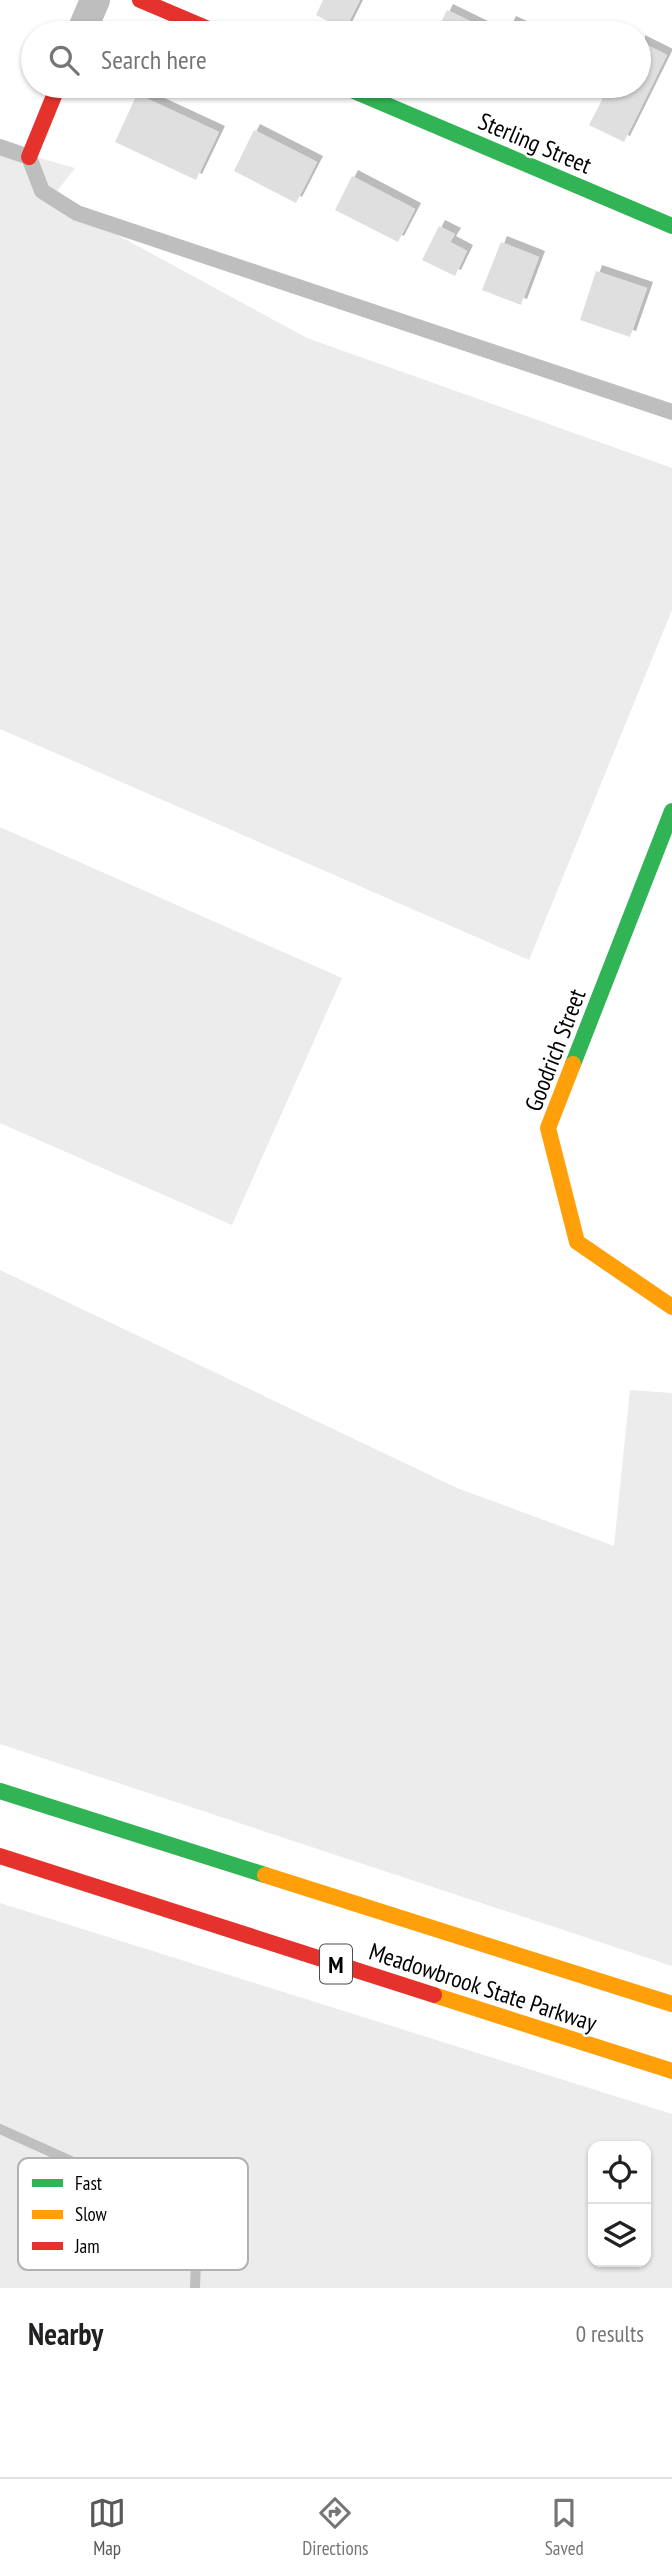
<!DOCTYPE html>
<html lang="en">
<head>
<meta charset="utf-8">
<style>
  body { margin:0; font-family:"PT Sans Narrow",sans-serif; background:#f2f2f2; color:#202124 }
  .controls { position:absolute; right:21px; bottom:21px; display:grid; overflow:hidden; border-radius:14px; box-shadow:0 2px 5px #0004 }
  .controls button { width:63px; height:63px; display:grid; place-items:center; padding:0; border:0; border-bottom:2px solid #e0e0e0; background:#fff; color:#202124; font:35px sans-serif }
  .list { margin:0; padding:0; list-style:none }
  h2 { display:flex; justify-content:space-between; align-items:center; height:91px; margin:0; padding:0 28px; font-size:30px }
  h2 small { font-size:23px; font-weight:400; color:#757577 }
  .icon { flex:none; width:38px; height:38px; fill:none; stroke:currentColor; stroke-width:2; stroke-linecap:round; stroke-linejoin:round }
  .map { position:relative; flex:none; width:672px; height:2288px; overflow:hidden }
  .search { position:absolute; background:#fff; box-shadow:0 2px 5px #0004; left:21px; right:21px; top:21px; height:77px; display:flex; align-items:center; gap:18px; box-sizing:border-box; padding:0 24px; border-radius:38px; color:#757577; font-size:26px }
  .sheet { height:189px; background:#fff }
  nav { display:flex; justify-content:space-around; align-items:center; box-sizing:border-box; height:98px; border-top:2px solid #e0e0e0; background:#fff; font-size:19px; color:#757577 }
  nav a { display:grid; justify-items:center; gap:4px }
  nav .on { color:#595959 }
  .map>svg:first-child { display:block }
  .green { fill:#ececec; fill-rule:evenodd }
  .lines { fill:none; stroke-linecap:round; stroke-linejoin:round }
  .stream { stroke:#bfbfbf; stroke-width:10 }
  .building { fill:#dfdfdf; filter:url(#shadow) }
  .lane { stroke:#bebebe; stroke-width:16 }
  .street { stroke:#bebebe; stroke-width:30 }
  .fast { stroke:#30b455; stroke-width:16 }
  .slow { stroke:#ff9f0a; stroke-width:16 }
  .jam { stroke:#e5322d; stroke-width:16 }
  .labels { text-anchor:middle; dominant-baseline:central; stroke-width:5; stroke-linejoin:round; paint-order:stroke }
  .shield { fill:#fff; stroke:#4c4c4c; stroke-width:2 }
  .shield-label { font-size:23px; font-weight:bold; fill:#000 }
  .street-label { font-size:24px; fill:#000; stroke:#fff }
  .key { fill:#fff; stroke:#b2b2b2; stroke-width:2 }
  .key-label { font-size:19px; fill:#000 }
</style>
</head>
<body>
<div class="map">
<svg width="672" height="2288" viewBox="0 0 672 2288">
  <defs>
    <filter id="shadow"><feDropShadow dx="6" dy="-6" stdDeviation="0" flood-color="#0004"/></filter>
  </defs>
  <rect width="100%" height="100%" fill="#fff"/>
  <g class="green">
    <path d="M 0,147 L 75,168 L 51,199 L 307,338 L 672,468 L 672,610 L 529,960 L 0,729 Z"/>
    <path d="M 0,827 L 342,978 L 232,1225 L 0,1123 Z"/>
    <path d="M 0,1270 L 457,1488 L 614,1546 L 630,1390 L 672,1393 L 672,1966 L 0,1744 Z"/>
    <path d="M 0,1903 L 672,2114 L 672,2288 L 0,2288 ZM 593,2146 L 646,2146 L 646,2262 L 593,2262 Z"/>
  </g>
  <g class="lines">
    <path class="stream" d="M 0,2129 L 122,2184 L 178,2221 L 196,2261 L 195,2288"/>
  </g>
  <g class="building">
    <path d="M 323,0 L 360,0 L 345,30 L 316,15 Z"/>
    <path d="M 447,10 L 484,28 L 482,33 L 436,33 Z"/>
    <path d="M 510,22 L 534,33 L 505,33 Z"/>
    <path d="M 639,41 L 667,55 L 624,142 L 589,125 L 609,86 L 639,86 Z"/>
    <path d="M 137,94 L 219,132 L 196,180 L 115,142 Z"/>
    <path d="M 254,130 L 317,162 L 296,203 L 234,171 Z"/>
    <path d="M 352,176 L 415,209 L 398,242 L 335,210 Z"/>
    <path d="M 439,226 L 455,234 L 450,242 L 467,251 L 455,276 L 422,260 Z"/>
    <path d="M 501,242 L 539,257 L 521,305 L 482,290 Z"/>
    <path d="M 596,271 L 647,288 L 630,337 L 580,320 Z"/>
  </g>
  <g class="lines">
    <path class="lane" d="M 0,147 L 29,157 L 42,191 L 77,213 L 672,412"/>
    <path class="street" d="M 81,33 L 95,0"/>
    <g class="fast">
      <path d="M 342,86 L 672,226"/>
      <path d="M 573,1064 L 672,811"/>
      <path d="M 0,1791 L 265,1875"/>
    </g>
    <g class="slow">
      <path d="M 573,1064 L 548,1128 L 577,1242 L 672,1307"/>
      <path d="M 265,1875 L 672,2004"/>
      <path d="M 434,1995 L 672,2071"/>
    </g>
    <g class="jam">
      <path d="M 140,0 L 218,33"/>
      <path d="M 29,157 L 58,86"/>
      <path d="M 0,1856 L 434,1995"/>
    </g>
  </g>
  <g class="labels">
    <rect class="shield" x="320" y="1944.5" width="32" height="39" rx="5"/>
    <g class="shield-label">
      <text x="336" y="1964">M</text>
    </g>
    <g class="street-label">
      <text transform="translate(535 143) rotate(23)">Sterling Street</text>
      <text transform="translate(555 1050) rotate(-69)">Goodrich Street</text>
      <text transform="translate(483 1987) rotate(18)">Meadowbrook State Parkway</text>
    </g>
  </g>
  <rect x="18" y="2158" width="230" height="112" rx="10" class="key"/>
  <rect x="32" y="2179" width="31" height="8" fill="#30b455"/>
  <rect x="32" y="2210" width="31" height="9" fill="#ff9f0a"/>
  <rect x="32" y="2242" width="31" height="8" fill="#e5322d"/>
  <g class="key-label">
    <text x="75" y="2190">Fast</text>
    <text x="75" y="2221">Slow</text>
    <text x="75" y="2253">Jam</text>
  </g>
</svg>
<div class="controls">
<button><svg class="icon" aria-label="locate" viewBox="0 0 24 24"><circle cx="12" cy="12" r="6"/><path d="M12 2v4M12 18v4M2 12h4M18 12h4"/></svg></button>
<button><svg class="icon" aria-label="layers" viewBox="0 0 24 24"><path d="M12 4l9 5-9 5-9-5zM3 14l9 5 9-5"/></svg></button>
</div>
<div class="search"><svg class="icon" aria-label="search" viewBox="0 0 24 24"><circle cx="10" cy="10" r="6"/><path d="M15 15l6 6"/></svg>Search here</div>
</div>
<section class="sheet">
<h2>Nearby<small>0 results</small></h2>
<ul class="list">
</ul>
</section>
<nav>
<a class="on"><svg class="icon" aria-label="map" viewBox="0 0 24 24"><path d="M3 6l6-2 6 2 6-2v14l-6 2-6-2-6 2zM9 4v14M15 6v14"/></svg>Map</a>
<a><svg class="icon" aria-label="directions" viewBox="0 0 24 24"><path d="M12 3l9 9-9 9-9-9zM9 14v-3h6M13 9l2 2-2 2"/></svg>Directions</a>
<a><svg class="icon" aria-label="saved" viewBox="0 0 24 24"><path d="M7 4h10v16l-5-4-5 4z"/></svg>Saved</a>
</nav>
</body>
</html>
